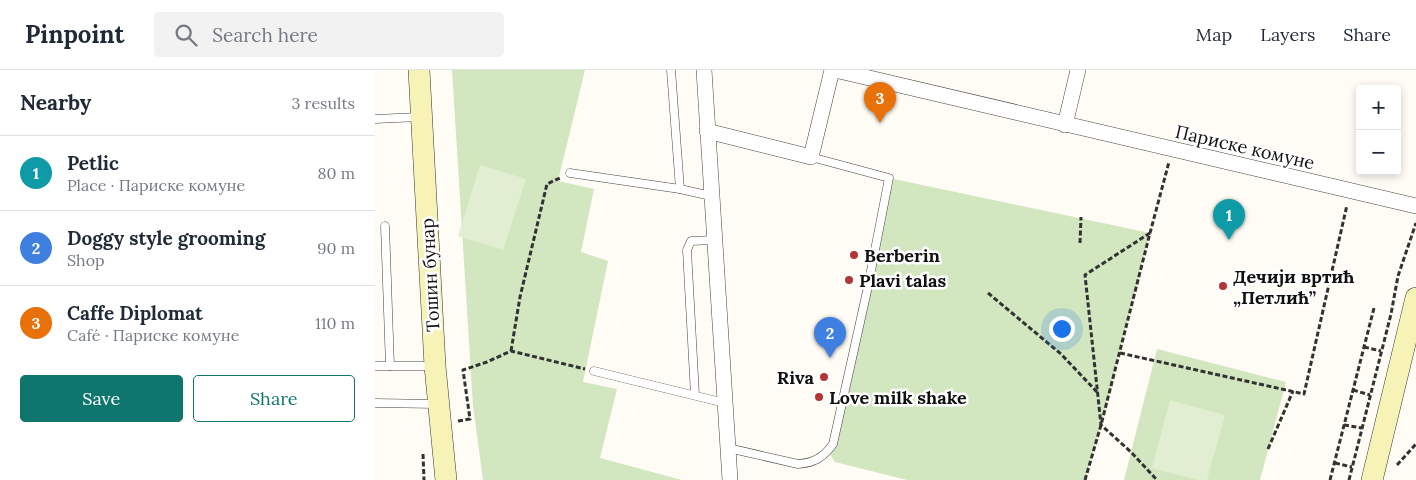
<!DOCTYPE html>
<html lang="en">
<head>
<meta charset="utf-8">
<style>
  body { margin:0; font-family:Lora,serif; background:#f2f2f3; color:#1f2937 }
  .controls { position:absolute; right:15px; top:15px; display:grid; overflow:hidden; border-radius:5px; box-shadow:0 2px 8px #0003 }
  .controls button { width:45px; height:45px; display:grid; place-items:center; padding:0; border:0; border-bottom:1px solid #e0e1e3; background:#fff; color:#1f2937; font:25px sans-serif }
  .you { position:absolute; left:686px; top:258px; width:18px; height:18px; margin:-12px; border:4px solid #fff; border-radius:50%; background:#1a73e8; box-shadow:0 0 0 8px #1a73e833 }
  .badge { display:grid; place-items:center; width:32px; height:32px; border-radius:50%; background:#0f766e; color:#fff; font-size:16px; font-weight:700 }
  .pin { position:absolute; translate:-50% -41px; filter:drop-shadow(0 1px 2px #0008) }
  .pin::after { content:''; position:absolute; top:26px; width:18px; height:15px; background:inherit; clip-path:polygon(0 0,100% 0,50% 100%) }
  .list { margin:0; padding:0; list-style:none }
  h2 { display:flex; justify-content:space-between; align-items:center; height:65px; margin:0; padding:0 20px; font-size:21px }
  h2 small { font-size:16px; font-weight:400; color:#747a83 }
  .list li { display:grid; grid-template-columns:32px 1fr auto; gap:15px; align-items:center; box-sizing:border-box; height:75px; padding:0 20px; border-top:1px solid #e0e1e3 }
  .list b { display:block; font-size:19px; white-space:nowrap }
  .list p { margin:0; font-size:16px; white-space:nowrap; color:#747a83 }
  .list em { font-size:16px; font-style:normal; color:#747a83 }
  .actions { display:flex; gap:10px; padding:15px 20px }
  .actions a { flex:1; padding:11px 0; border:1px solid #0f766e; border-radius:5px; text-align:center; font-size:18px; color:#0f766e }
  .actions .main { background:#0f766e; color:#fff }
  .icon { flex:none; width:28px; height:28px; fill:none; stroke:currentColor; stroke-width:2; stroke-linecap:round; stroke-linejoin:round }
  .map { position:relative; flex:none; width:1041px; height:410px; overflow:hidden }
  header { display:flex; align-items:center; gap:30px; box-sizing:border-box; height:70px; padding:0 25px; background:#fff; border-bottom:1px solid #e0e1e3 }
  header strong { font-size:24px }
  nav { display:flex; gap:28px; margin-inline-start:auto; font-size:18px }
  .search { width:350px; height:45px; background:#f2f2f3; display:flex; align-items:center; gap:12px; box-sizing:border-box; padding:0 18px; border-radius:5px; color:#747a83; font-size:19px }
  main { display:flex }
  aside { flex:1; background:#fff }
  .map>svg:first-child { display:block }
  .green { fill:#d2e6c0 }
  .pitch { fill:#e2eed1 }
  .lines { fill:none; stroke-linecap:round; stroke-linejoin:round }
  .lane-casing { stroke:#434343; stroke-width:9 }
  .street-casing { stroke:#434343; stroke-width:16 }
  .secondary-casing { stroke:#323232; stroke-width:22 }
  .path { stroke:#323232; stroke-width:3; stroke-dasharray:5 2.5; stroke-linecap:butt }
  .lane { stroke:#fff; stroke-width:8 }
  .street { stroke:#fff; stroke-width:15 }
  .secondary { stroke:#f7f3b6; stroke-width:21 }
  .poi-dot { fill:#b33535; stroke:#fff; stroke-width:2 }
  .labels { text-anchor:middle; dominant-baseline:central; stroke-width:5; stroke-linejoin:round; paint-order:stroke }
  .street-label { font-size:18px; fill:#101010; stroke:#fff }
  .poi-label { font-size:18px; font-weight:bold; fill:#101010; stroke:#fff; text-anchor:start }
</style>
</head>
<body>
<header>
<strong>Pinpoint</strong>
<div class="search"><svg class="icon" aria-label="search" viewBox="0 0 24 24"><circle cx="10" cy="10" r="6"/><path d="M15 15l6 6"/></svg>Search here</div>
<nav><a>Map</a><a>Layers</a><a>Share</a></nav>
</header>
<main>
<aside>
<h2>Nearby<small>3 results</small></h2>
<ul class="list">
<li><span class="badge" style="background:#0f9aa8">1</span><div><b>Petlic</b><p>Place · Париске комуне</p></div><em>80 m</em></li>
<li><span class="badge" style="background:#3f7fe0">2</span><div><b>Doggy style grooming</b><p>Shop</p></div><em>90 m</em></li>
<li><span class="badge" style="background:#e8710a">3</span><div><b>Caffe Diplomat</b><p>Café · Париске комуне</p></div><em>110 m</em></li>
</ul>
<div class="actions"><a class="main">Save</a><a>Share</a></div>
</aside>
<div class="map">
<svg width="1041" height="410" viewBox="0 0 1041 410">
  <rect width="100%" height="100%" fill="#fefcf4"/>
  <g class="green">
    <path d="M 77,0 L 210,0 L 183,111 L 219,119 L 206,182 L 233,191 L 208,312 L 242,319 L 225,388 L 307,410 L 108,410 L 98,336 Z"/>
    <path d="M 514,108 L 775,163 L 726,355 L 710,410 L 532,410 L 460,392 L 453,381 Z"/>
    <path d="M 782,279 L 911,312 L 885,410 L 749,410 Z"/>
  </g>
  <g class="pitch">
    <path d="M 105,95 L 151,109 L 128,180 L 83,166 Z"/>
    <path d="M 795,330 L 850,345 L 832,410 L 823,410 L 777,398 Z"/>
  </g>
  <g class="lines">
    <defs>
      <g id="lane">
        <path d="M 296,0 L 305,119"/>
        <path d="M 0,49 L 44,47"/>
        <path d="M 195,103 L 305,119 L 336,126"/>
        <path d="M 10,156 L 15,296"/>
        <path d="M 0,296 L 58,296"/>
        <path d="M 219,301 L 350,333"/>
        <path d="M 320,325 L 312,180 L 316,171 L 339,170"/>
        <path d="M 0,333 L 61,334"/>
        <path d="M 353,378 L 423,394 C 439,393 449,387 458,374 L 492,221 L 514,108 L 436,87"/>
      </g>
      <g id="street">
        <path d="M 329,0 L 355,410"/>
        <path d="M 460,0 L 1041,136"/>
        <path d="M 690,55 L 703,0"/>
        <path d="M 332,61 L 436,87 L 457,0"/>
      </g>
      <g id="secondary">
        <path d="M 44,0 L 60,296 L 71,410"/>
        <path d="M 997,410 L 1041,228"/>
      </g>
    </defs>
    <use href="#lane" class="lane-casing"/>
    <use href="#street" class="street-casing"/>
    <use href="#secondary" class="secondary-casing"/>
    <g class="path">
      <path d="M 775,163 L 710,205 L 726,355 L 756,382 L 782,410"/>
      <path d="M 705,173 L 706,147"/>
      <path d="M 613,223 L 686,284 L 722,322"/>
      <path d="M 989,277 L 1006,281"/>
      <path d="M 136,281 L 145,227 L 172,114 L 187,107"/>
      <path d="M 745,283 L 929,324 L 972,135"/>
      <path d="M 978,320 L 995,325"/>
      <path d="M 83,351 L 95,349 L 88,300 L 112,292 L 136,281 L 210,299"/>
      <path d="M 969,355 L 987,358"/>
      <path d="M 893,379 L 918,321"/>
      <path d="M 48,384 L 49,410"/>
      <path d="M 960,393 L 977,397"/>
      <path d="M 1022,395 L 1041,374"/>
      <path d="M 710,410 L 726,355 L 775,163 L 794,92"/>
      <path d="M 955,410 L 999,238"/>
      <path d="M 974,410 L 1016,244 L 1023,206 L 1041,153"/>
    </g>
    <use href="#lane" class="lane"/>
    <use href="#street" class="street"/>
    <use href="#secondary" class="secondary"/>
  </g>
  <g class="poi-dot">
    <circle cx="479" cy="185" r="5"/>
    <circle cx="474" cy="210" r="5"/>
    <circle cx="848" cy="216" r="5"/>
    <circle cx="449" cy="307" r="5"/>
    <circle cx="444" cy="327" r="5"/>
  </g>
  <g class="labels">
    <g class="street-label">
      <text transform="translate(870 77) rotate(13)">Париске комуне</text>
      <text transform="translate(55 205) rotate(-93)">Тошин бунар</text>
    </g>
    <g class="poi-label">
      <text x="489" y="185">Berberin</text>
      <text x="858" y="206">Дечији вртић<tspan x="858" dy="21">„Петлић”</tspan></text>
      <text x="484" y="210">Plavi talas</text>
      <text x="439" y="307" text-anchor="end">Riva</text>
      <text x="454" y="327">Love milk shake</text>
    </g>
  </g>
</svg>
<div class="controls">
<button>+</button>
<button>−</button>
</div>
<div class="you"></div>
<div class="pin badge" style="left:854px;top:170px;background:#0f9aa8">1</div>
<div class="pin badge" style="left:455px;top:288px;background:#3f7fe0">2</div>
<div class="pin badge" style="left:505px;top:53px;background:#e8710a">3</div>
</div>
</main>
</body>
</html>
